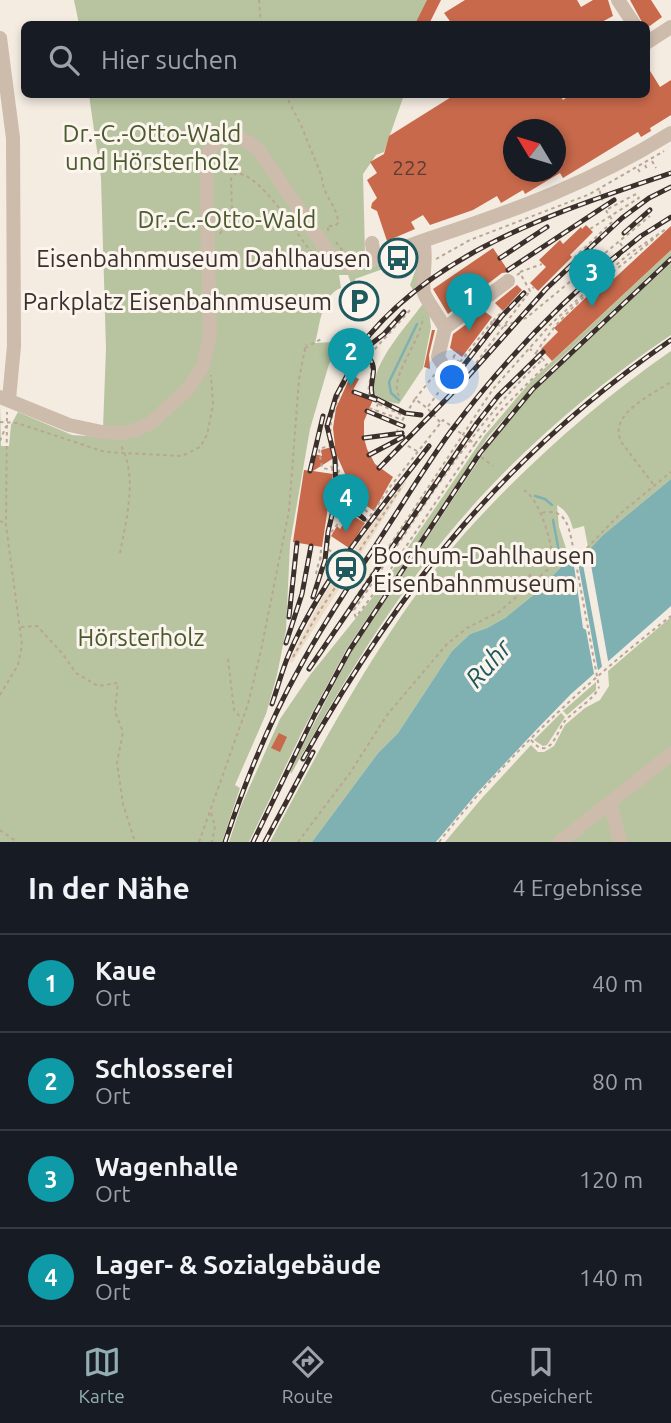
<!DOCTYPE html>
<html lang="de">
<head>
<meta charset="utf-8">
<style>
  body { margin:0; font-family:Ubuntu,sans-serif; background:#242831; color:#f1f3f6 }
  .compass { position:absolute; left:503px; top:119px; width:63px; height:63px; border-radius:50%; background:#171b24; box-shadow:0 4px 10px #0003; rotate:308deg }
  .you { position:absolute; left:453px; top:378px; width:24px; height:24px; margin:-18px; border:5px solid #fff; border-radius:50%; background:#1a73e8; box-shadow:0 0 0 10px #1a73e833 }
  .badge { display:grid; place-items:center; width:46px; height:46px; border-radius:50%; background:#92aeb2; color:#fff; font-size:23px; font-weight:700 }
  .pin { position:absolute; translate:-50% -58px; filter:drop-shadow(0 2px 4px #0008) }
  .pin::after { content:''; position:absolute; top:37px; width:24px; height:21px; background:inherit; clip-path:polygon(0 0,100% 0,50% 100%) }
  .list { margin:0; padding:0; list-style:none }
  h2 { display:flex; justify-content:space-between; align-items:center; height:91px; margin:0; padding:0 28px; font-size:30px }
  h2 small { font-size:23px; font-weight:400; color:#9ea1a6 }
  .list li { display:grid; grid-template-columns:46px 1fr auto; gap:21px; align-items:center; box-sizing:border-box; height:98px; padding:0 28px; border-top:2px solid #363941 }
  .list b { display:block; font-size:26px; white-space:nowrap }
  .list p { margin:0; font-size:23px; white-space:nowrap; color:#9ea1a6 }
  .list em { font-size:23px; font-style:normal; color:#9ea1a6 }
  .icon { flex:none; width:38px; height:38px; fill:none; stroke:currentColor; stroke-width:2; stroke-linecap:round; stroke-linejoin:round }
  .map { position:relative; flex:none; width:671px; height:842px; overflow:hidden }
  .search { position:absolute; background:#171b24; box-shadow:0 4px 10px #0003; left:21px; right:21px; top:21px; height:77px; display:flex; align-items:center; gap:18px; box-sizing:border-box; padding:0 24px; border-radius:10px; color:#9ea1a6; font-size:26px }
  .sheet { height:483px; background:#171b24 }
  nav { display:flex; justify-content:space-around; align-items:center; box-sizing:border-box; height:98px; border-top:2px solid #363941; background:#171b24; font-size:19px; color:#9ea1a6 }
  nav a { display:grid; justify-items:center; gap:4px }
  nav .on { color:#92aeb2 }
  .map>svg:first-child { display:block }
  .green { fill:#b8c4a0 }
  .plaza { fill:#ecdcc8 }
  .water { fill:#7fb0b2 }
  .pier { fill:#f4ebe1 }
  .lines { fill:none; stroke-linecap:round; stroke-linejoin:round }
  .stream { stroke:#7fb0b2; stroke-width:2.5 }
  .building { fill:#c8694b; fill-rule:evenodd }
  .path { stroke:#b9a596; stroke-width:2; stroke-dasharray:3.5 3.5; stroke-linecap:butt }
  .minor { stroke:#cdbbac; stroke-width:14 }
  .rail-casing { stroke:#3b302b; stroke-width:5 }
  .rail { stroke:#fbf5ee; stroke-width:2.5; stroke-dasharray:8; stroke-linecap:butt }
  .path-bridge { stroke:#b9a596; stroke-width:2; stroke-dasharray:3.5 3.5; stroke-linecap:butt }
  .labels { text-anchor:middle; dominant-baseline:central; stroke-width:6; stroke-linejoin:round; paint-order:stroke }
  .number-label { font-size:21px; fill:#5e3e33 }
  .park-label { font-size:24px; fill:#4a5a2e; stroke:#fbf5ee }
  .poi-label { font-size:24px; fill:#3b302b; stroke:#fbf5ee; text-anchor:end }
  .water-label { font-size:26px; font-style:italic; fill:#1f5a5e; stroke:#fbf5ee }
</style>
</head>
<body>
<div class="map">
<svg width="671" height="842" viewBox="0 0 671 842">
  <rect width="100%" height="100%" fill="#f4ebe1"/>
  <g class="green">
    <path d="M 74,0 L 429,0 L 415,24 L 79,24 Z"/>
    <path d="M 89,95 L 404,95 L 384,152 L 376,155 L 363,174 L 365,253 L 368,268 L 418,249 L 421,281 L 413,290 L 410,285 L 416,269 L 408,260 L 355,279 L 356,285 L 352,286 L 348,275 L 339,275 L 341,288 C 321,295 320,326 315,343 L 332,342 L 351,334 L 329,364 L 310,429 L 290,544 L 286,630 L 277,675 L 266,714 L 235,785 L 240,788 L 222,842 L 0,842 L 0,404 L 1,446 L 9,446 L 11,425 L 18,412 L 72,435 L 101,437 L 138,436 L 148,421 L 133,427 L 103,428 L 106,349 L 101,178 Z"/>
    <path d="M 671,250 L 671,256 L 546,372 L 488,437 L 346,650 L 303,730 L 249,842 L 229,842 L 241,806 L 280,719 L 310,675 L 381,587 L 485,435 L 532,380 Z"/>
    <path d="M 671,263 L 671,335 C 592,388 517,453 456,525 C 391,601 340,688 291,774 L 290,770 L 351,652 L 493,439 L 521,404 L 550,375 Z"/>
    <path d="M 422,305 L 428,305 L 431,327 L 423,368 L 399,404 L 381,400 L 372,391 C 377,357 402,332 422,305 Z"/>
    <path d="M 671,351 L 671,479 L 603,535 L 589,552 L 584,526 L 573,529 C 570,518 567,511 557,505 L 559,527 L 571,563 L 562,566 L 537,592 L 505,618 L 487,628 L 470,634 L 452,651 L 398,733 L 378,753 L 312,842 L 270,842 C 327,735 385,625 465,533 C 526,465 596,403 671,351 Z"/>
    <path d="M 671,617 L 671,842 L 445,842 L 482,798 L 531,745 L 538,752 L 544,752 L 554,746 L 565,725 L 585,708 L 600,700 L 609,686 L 608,671 Z"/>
    <path d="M 596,682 L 596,690 L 567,715 L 563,711 Z"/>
    <path d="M 561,713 L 565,717 L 547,745 L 543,746 L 534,740 Z"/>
  </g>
  <path class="plaza" d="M 405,481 L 406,483 L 292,663 L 289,661 L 323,596 L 368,530 Z"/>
  <path class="water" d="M 671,479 L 671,606 L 571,694 L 537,729 L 477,793 L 436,842 L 312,842 L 378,753 L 398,733 L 452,651 L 470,634 L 487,628 L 505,618 L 537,592 L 562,566 L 580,560 L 603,535 Z"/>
  <g class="pier">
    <path d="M 588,548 L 609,666 L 603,672 L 581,554 Z"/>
    <path d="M 577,557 L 599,676 L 595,679 L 586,630 L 583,628 L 573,559 Z"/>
  </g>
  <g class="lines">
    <g class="stream">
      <path d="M 399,400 L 391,393 L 389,382 L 417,324"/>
      <path d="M 535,496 L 545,499 L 552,505"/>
      <path d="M 553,520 L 562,568"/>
    </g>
  </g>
  <g class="building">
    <path d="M 427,0 L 441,0 L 429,24 L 415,24 Z"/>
    <path d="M 465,0 L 577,0 L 581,7 L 593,0 L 608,0 L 613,16 L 598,24 L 452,24 L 444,13 Z"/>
    <path d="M 630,0 L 651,0 L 662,17 L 647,28 L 647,24 L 643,24 Z"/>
    <path d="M 647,66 L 660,87 L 671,80 L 671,115 L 650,128 L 651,131 L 641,137 L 638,132 L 563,178 L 560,173 L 525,194 L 523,190 L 501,203 L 497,196 L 473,210 L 430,225 L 423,215 L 411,222 L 415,229 L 387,241 L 377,211 L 371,208 L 372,203 L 377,198 L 367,180 L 377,173 L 370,162 L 384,154 L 389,136 L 456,94 L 559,94 L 563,100 L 572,94 L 647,94 ZM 514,130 L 556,130 L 556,172 L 514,172 Z"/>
    <path d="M 586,225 L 593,232 L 570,255 L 572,257 L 538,291 L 530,283 L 546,267 L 539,260 L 560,240 L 563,244 L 581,227 L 582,229 Z"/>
    <path d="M 671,226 L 671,250 L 552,361 L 541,349 L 558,332 L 554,328 L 601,283 L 605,287 Z"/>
    <path d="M 493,248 L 509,272 L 502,273 L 448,314 L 433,289 Z"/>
    <path d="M 517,285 L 522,290 L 503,311 L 495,303 Z"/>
    <path d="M 484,311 L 492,317 L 462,357 L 450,348 L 453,334 Z"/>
    <path d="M 432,330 L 435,330 L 429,355 L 430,369 L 424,367 Z"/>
    <path d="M 351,375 L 359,379 L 352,392 L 373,400 L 364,421 L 364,438 L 367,449 L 375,464 L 393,477 L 374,511 L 354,497 L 334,474 L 346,476 L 337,456 L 313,471 L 333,474 L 322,547 L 293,542 L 304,470 L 312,471 L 315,454 L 322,456 L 321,450 L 335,446 L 333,428 L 336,408 Z"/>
    <path d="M 350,514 L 365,523 L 349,548 L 331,536 L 337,526 L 340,529 Z"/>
    <path d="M 279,733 L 287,737 L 280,752 L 271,748 Z"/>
  </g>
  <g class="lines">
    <g class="path">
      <path d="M 259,0 L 261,24"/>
      <path d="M 285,94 L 301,125 L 322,177 C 322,195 338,206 338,223 L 335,226 L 327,226 L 329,232"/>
      <path d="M 652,161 L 656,168"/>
      <path d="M 645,165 L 648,171"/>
      <path d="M 638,169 L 641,174"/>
      <path d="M 590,229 L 639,198 L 636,194 L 606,210"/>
      <path d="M 220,234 L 232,210 L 231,179 L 236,173 C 268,176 302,250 328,269"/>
      <path d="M 336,242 L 343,251"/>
      <path d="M 620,243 L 627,252"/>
      <path d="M 574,258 L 613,221 L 605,209 L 599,189"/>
      <path d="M 436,259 L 470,240 L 590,194 L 664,151"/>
      <path d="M 520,272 L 542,264"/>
      <path d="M 517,275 L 520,273 L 530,291 L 534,287"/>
      <path d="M 404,277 L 412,271"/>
      <path d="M 493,321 L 500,314 L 502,309"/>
      <path d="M 490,324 L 504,326 L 526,318 L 650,216"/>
      <path d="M 305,348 L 323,338"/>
      <path d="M 536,353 C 566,304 615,272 657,236"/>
      <path d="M 453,357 L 456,354 L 455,351"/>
      <path d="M 366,360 L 372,369 L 368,392 L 378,404 L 375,410"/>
      <path d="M 460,362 L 492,322 L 489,320"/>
      <path d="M 476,363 L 530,291"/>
      <path d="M 453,373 L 461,363 L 453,357"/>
      <path d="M 399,396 C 388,378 421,342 423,317"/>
      <path d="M 415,399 L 435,374"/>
      <path d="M 379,404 L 402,415"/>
      <path d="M 369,408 L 400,419"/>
      <path d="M 0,422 L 17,423 L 105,452 L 182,456 L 200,447 L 207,435 L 213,405 L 211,375"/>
      <path d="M 440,422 L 427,408 L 452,374 L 450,372"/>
      <path d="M 0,441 L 6,426"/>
      <path d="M 475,444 L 378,588 L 356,617 L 350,606 L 493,389 L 551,324 L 601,278 L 629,254 L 666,229"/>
      <path d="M 332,445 L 319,449 L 322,468 L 333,470"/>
      <path d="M 417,451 L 401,442 L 397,429 L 415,399 L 427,408"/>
      <path d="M 481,457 L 493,466"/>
      <path d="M 331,466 L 333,470 L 339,471 L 341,487"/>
      <path d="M 653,484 L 622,443 C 606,415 651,395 671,382"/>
      <path d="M 331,488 L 334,482"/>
      <path d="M 524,490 C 541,501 551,542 554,562"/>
      <path d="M 347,499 L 346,513 L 330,534 L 328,549 L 349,566"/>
      <path d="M 542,513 C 564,508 568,523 572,542"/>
      <path d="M 379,520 L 348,498 L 348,493 L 336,485 L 336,476 L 339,471 L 330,437 L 331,420 L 340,393 L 355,366 L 365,360 L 411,309"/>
      <path d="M 0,521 L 6,524"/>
      <path d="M 362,528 L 392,484"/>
      <path d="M 120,553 C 126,521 138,476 121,446"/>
      <path d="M 320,560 L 321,550"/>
      <path d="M 316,574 L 319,561 L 327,550"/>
      <path d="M 529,574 L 534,580"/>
      <path d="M 354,610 C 412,526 468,428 543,359 L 530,349"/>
      <path d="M 21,627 L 37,626 L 62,653 L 76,673 L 98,686 L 118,683 L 115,712 L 123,732 L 117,763 L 123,804 L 135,842"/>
      <path d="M 293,657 L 317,615 L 400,489 L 393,483 L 443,420 L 475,444 L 499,412 L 547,364 L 543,359"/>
      <path d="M 228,659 L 234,710 L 242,719"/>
      <path d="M 0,695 L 18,665 L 22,645 L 6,525 L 7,412"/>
      <path d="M 531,740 C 535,744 538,749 545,748 C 554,746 559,729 564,722 C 574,710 594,700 599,687"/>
      <path d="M 211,813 L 215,826 L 212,842"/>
      <path d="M 0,830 L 17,842"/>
      <path d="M 199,842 L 248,704 L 261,650 L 289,511 L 299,379 L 306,344"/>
      <path d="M 298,842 L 350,773 L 387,715 L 447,644 L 467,628 L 499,612 L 554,564 L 574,559 L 581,554 L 621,513 L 671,472"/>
      <path d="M 439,842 C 505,757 586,682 671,616"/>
    </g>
    <g class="minor">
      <path d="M 618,0 L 634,24"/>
      <path d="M 0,38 L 13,138 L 14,346 L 9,399"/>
      <path d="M 646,43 L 671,27"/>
      <path d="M 423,241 C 428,259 421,276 424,293 C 426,300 441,320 445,328 L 438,357 L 443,365"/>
      <path d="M 372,243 L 374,258"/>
      <path d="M 445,328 L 508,281"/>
      <path d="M 0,397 L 69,425 L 102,432 L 122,433 L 138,429 L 151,423 L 188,389 L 202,368 L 210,337 L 206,161 C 215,130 236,131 258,149 L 328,252 L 340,263 L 350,265 C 378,259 404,247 431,238 C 517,210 594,181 671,133"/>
      <path d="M 610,802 L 620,842"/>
      <path d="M 560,842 L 671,754"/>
    </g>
    <defs>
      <g id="rail">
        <path d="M 624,233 L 650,210"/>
        <path d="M 500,258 L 547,227"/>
        <path d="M 610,261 L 641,236 L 671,217"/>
        <path d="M 508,270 L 614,200"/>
        <path d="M 366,348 L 384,334 L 404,312"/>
        <path d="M 353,365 L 360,358 L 370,359 C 379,372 367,384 373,397 L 405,413 L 421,415"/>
        <path d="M 346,367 C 415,256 554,213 671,173"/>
        <path d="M 450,383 L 502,316 L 524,293"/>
        <path d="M 354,392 L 376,400"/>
        <path d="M 367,411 L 403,426"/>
        <path d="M 364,438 L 402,433"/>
        <path d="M 369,455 L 403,437"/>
        <path d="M 379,468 L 464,381 L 546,289 L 622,218 L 649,198 L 671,187"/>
        <path d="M 310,471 L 323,416"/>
        <path d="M 337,484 L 347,504 L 364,519"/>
        <path d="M 313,597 L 325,560 L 328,532 L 336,498 L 335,459 L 327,426 L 336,396 L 349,372"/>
        <path d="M 289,617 L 297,543"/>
        <path d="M 286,643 L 302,594 L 311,546"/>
        <path d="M 309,669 L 477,423 L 498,396 L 543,352"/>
        <path d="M 272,704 C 278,687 282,670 289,654 C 321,580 380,509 429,446"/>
        <path d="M 303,759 C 400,586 507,453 671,340"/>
        <path d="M 225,842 C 245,782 269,722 300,667 C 324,622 353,580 381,537 C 404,502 426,465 451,431 C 499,367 556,306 618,255"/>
        <path d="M 253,842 L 315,714 L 349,651 L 480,453 L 533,389 L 671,259"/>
        <path d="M 265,842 L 313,752"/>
      </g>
    </defs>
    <use href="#rail" class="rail-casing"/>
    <use href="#rail" class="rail"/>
    <path class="path-bridge" d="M 572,542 L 599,687"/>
  </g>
  <defs>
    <symbol id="bus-ring" viewBox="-11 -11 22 22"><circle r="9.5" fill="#fbf5ee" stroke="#1f5a5e" stroke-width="1.5"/><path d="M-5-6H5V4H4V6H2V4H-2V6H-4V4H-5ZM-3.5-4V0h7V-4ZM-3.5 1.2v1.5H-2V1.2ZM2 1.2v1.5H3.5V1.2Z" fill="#1f5a5e"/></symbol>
    <symbol id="parking-ring" viewBox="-11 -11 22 22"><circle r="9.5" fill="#fbf5ee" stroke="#1f5a5e" stroke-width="1.5"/><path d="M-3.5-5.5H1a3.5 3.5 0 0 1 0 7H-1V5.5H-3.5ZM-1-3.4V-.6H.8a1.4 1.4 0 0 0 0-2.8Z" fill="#1f5a5e"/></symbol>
    <symbol id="station-ring" viewBox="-11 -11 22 22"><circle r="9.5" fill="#fbf5ee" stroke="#1f5a5e" stroke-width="1.5"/><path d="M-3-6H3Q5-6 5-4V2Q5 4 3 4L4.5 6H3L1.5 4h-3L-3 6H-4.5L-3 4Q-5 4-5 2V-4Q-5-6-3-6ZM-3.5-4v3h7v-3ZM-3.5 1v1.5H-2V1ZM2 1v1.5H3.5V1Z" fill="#1f5a5e"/></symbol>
  </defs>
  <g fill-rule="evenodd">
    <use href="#bus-ring" x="376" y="236" width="44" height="44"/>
    <use href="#parking-ring" x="337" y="279" width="44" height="44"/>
    <use href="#station-ring" x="324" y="547" width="44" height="44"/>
  </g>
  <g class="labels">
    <g class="number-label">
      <text x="410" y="167">222</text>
    </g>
    <g class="park-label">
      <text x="152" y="133">Dr.-C.-Otto-Wald<tspan x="152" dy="28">und Hörsterholz</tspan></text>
      <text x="227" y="219">Dr.-C.-Otto-Wald</text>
      <text x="141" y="637">Hörsterholz</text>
    </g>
    <g class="poi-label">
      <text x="371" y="258">Eisenbahnmuseum Dahlhausen</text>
      <text x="332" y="301">Parkplatz Eisenbahnmuseum</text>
      <text x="373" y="555" text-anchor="start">Bochum-Dahlhausen<tspan x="373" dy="28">Eisenbahnmuseum</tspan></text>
    </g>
    <g class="water-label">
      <text transform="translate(488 663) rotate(-48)">Ruhr</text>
    </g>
  </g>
</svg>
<svg class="compass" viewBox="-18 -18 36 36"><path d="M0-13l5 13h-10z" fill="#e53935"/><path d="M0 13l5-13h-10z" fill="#9ea1a6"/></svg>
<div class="you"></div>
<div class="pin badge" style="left:469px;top:331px;background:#0f9aa8">1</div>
<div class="pin badge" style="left:351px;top:386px;background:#0f9aa8">2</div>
<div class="pin badge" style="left:592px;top:307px;background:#0f9aa8">3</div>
<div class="pin badge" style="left:346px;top:532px;background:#0f9aa8">4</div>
<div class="search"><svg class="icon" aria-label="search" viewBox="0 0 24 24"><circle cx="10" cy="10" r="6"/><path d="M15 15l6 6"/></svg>Hier suchen</div>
</div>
<section class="sheet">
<h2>In der Nähe<small>4 Ergebnisse</small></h2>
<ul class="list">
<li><span class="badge" style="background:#0f9aa8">1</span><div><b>Kaue</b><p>Ort</p></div><em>40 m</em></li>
<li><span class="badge" style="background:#0f9aa8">2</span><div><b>Schlosserei</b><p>Ort</p></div><em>80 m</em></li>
<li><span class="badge" style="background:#0f9aa8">3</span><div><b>Wagenhalle</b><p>Ort</p></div><em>120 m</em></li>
<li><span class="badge" style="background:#0f9aa8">4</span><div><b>Lager- &amp; Sozialgebäude</b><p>Ort</p></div><em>140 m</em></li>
</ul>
</section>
<nav>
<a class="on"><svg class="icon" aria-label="map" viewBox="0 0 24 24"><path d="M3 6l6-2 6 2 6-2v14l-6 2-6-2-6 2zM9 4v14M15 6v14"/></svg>Karte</a>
<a><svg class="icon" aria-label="directions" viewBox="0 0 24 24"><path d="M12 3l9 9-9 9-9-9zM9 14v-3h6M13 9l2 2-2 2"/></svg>Route</a>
<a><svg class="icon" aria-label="saved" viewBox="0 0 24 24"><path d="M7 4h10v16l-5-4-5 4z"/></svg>Gespeichert</a>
</nav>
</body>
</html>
